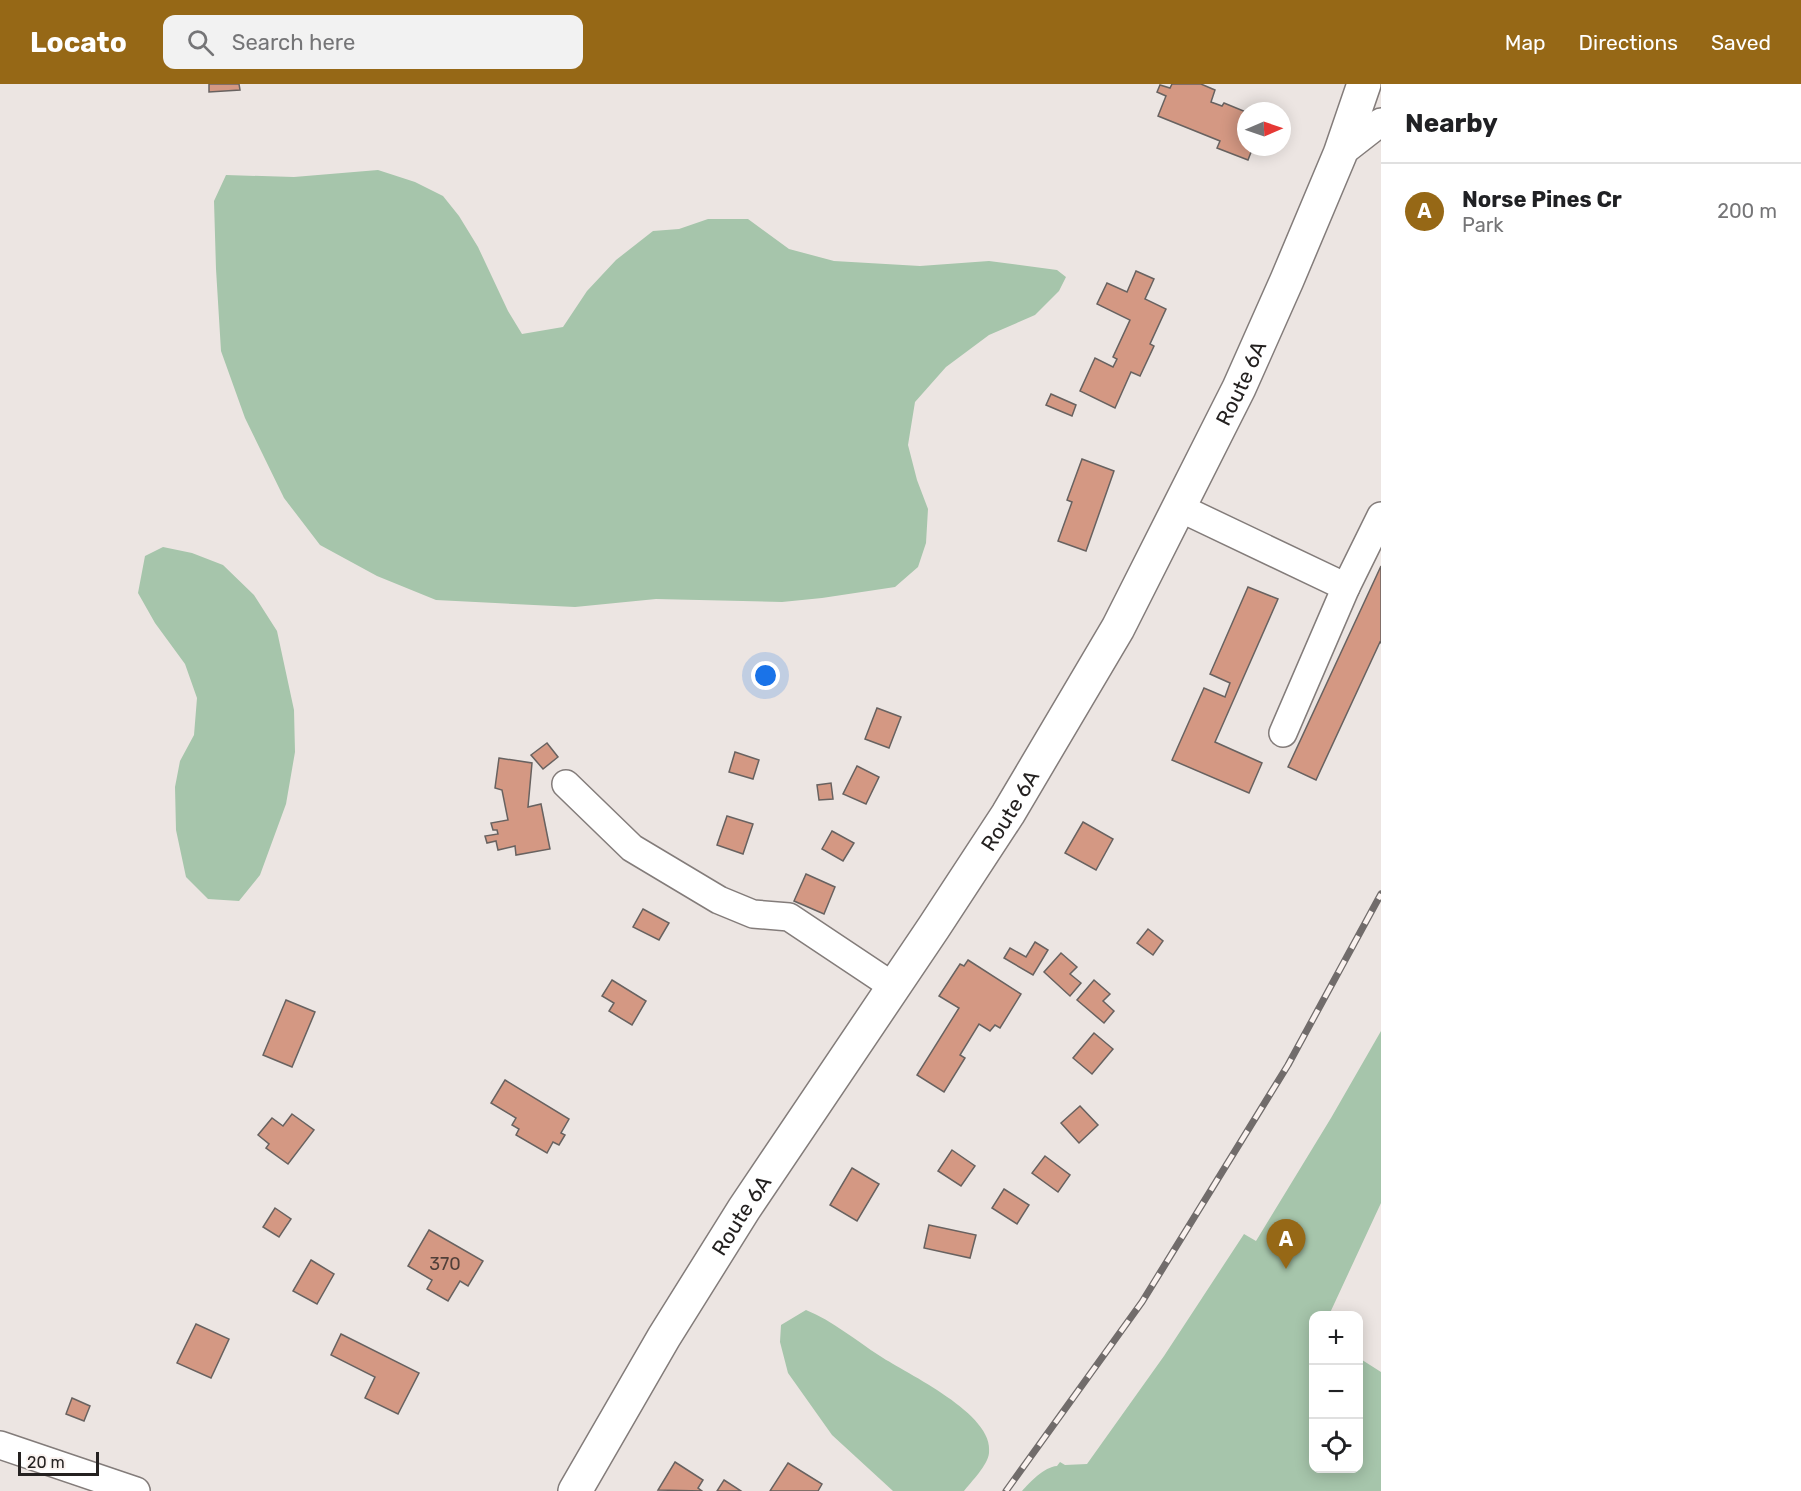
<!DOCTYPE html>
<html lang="en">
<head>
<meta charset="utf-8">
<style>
  body { margin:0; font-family:Rubik,sans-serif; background:#f2f2f2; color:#202124 }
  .controls { position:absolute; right:18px; bottom:18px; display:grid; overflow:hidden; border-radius:12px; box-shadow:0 3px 15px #0003 }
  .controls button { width:54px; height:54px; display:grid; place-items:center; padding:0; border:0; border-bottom:2px solid #e0e0e0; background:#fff; color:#202124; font:30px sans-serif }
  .compass { position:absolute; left:1237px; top:18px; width:54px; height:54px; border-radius:50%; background:#fff; box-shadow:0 3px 15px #0003; rotate:88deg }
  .scale { position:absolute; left:18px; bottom:15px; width:81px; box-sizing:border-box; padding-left:6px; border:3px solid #242120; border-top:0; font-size:16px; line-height:21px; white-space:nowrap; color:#242120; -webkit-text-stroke:4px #faf2ef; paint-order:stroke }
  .you { position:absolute; left:766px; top:592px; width:21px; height:21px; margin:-15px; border:4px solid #fff; border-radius:50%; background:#1a73e8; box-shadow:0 0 0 9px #1a73e833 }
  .badge { display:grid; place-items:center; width:39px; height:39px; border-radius:50%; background:#966816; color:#fff; font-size:20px; font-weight:700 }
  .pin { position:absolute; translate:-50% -50px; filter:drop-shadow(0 2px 3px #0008) }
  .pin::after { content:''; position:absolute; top:32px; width:21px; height:18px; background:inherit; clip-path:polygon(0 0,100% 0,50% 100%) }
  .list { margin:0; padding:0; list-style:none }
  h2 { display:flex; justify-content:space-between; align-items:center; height:78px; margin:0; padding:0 24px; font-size:26px }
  h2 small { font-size:20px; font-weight:400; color:#757577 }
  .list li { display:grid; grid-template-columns:39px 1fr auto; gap:18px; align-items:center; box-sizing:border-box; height:96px; padding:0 24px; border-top:2px solid #e0e0e0 }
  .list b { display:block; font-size:22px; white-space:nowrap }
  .list p { margin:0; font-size:20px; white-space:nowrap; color:#757577 }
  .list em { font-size:20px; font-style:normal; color:#757577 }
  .icon { flex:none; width:33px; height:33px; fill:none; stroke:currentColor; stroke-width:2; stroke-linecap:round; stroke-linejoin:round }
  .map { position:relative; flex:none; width:1381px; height:1407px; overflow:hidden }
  header { display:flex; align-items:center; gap:36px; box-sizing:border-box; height:84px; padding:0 30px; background:#966816; color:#fff }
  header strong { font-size:28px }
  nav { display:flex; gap:33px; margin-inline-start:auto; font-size:21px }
  .search { width:420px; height:54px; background:#f2f2f2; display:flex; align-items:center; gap:15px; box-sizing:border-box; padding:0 21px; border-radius:12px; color:#757577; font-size:22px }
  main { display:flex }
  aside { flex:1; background:#fff }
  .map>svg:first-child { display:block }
  .green { fill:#a6c5ab }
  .building { fill:#d49883; stroke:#686260; stroke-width:1.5 }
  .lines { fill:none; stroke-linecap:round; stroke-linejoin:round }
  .minor-casing { stroke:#837c7a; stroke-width:30 }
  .major-casing { stroke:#837c7a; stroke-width:36 }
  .minor { stroke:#fff; stroke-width:27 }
  .major { stroke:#fff; stroke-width:33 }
  .rail-casing { stroke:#716c6b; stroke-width:7 }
  .rail { stroke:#faf2ef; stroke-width:4.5; stroke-dasharray:14; stroke-linecap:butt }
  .labels { text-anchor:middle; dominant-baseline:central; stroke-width:6; stroke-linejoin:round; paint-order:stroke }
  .number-label { font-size:18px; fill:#503f39 }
  .street-label { font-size:21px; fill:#242120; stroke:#faf2ef }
</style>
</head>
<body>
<header>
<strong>Locato</strong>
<div class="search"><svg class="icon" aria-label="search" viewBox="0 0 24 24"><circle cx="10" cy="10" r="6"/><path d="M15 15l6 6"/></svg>Search here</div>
<nav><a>Map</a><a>Directions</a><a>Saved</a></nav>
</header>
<main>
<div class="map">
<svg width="1381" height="1407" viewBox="0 0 1381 1407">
  <rect width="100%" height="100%" fill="#ece5e2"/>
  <g class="green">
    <path d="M 378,86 L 415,98 L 443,112 L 459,132 L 478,163 L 508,227 L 522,250 L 563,243 L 587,207 L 616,176 L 653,147 L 679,145 L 708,135 L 748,135 L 789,165 L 834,177 L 920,182 L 989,177 L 1057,186 L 1066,193 L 1059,207 L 1035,231 L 989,251 L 946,283 L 915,318 L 908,361 L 917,396 L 928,425 L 926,459 L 918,483 L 895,503 L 822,514 L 782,518 L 656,515 L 575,523 L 436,516 L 377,492 L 320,461 L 284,414 L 245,334 L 221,267 L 216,185 L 214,117 L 226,91 L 294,93 Z"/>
    <path d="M 163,463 L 192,469 L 223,481 L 254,511 L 277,547 L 294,626 L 295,668 L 286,720 L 260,791 L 239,817 L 208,815 L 186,793 L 176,746 L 175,703 L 180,677 L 194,651 L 197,614 L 185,580 L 155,539 L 138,509 L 145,472 Z"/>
    <path d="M 1381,947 L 1381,1119 L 1329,1231 L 1314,1232 L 1314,1384 L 1358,1384 L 1359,1274 L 1381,1288 L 1381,1407 L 1022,1407 C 1030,1398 1044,1383 1057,1382 L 1060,1378 L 1065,1381 L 1087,1380 L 1164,1272 L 1244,1150 L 1256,1157 L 1331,1034 Z"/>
    <path d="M 806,1226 C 833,1237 855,1256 880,1272 C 907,1290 995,1330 989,1369 C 988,1381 971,1398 964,1407 L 893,1407 L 832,1351 L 788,1289 L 780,1258 L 781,1241 Z"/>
  </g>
  <g class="building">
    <path d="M 209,0 L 239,0 L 240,6 L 209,8 Z"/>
    <path d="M 1172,0 L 1201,0 L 1215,6 L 1211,18 L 1222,22 L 1224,19 L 1246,28 L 1246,63 L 1253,63 L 1248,76 L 1217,64 L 1220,57 L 1158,32 L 1166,12 L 1157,8 L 1160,1 L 1170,4 Z"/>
    <path d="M 1136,187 L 1154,195 L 1145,215 L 1166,225 L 1150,260 L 1154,262 L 1140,292 L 1131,288 L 1115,324 L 1080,307 L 1095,274 L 1113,283 L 1117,275 L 1113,273 L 1130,236 L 1097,220 L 1107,199 L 1127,208 Z"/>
    <path d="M 1051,310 L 1076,321 L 1072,332 L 1046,321 Z"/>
    <path d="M 1082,375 L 1114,387 L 1086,467 L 1058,457 L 1072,418 L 1067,416 Z"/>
    <path d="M 1381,482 L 1381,559 L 1380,558 L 1316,696 L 1288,683 Z"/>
    <path d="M 1248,503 L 1278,515 L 1215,658 L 1262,679 L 1249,709 L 1172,676 L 1204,604 L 1225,613 L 1230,599 L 1210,590 Z"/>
    <path d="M 877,624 L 901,633 L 889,664 L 865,655 Z"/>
    <path d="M 547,659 L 558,673 L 543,685 L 531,671 Z"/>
    <path d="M 735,668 L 759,676 L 753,695 L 729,688 Z"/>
    <path d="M 499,674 L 532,679 L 528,723 L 541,720 L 550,765 L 516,771 L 515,762 L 498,766 L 496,757 L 487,759 L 485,752 L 498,750 L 497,746 L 493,746 L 491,739 L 508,736 L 502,706 L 495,704 Z"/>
    <path d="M 857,682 L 879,693 L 866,720 L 843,710 Z"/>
    <path d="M 831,699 L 833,715 L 819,716 L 817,701 Z"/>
    <path d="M 727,732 L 753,740 L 743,770 L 717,761 Z"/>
    <path d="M 1083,738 L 1113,755 L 1096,786 L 1065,769 Z"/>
    <path d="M 832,747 L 854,759 L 843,777 L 822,765 Z"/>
    <path d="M 806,790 L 835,803 L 824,830 L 794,817 Z"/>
    <path d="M 643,825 L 669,839 L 659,856 L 633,843 Z"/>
    <path d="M 1148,845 L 1163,857 L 1153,871 L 1137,859 Z"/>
    <path d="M 1035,858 L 1048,866 L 1033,891 L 1004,874 L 1010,864 L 1026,873 Z"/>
    <path d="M 1061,869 L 1077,883 L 1070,890 L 1081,899 L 1070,912 L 1044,888 Z"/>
    <path d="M 968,876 L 1021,910 L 1000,944 L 995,941 L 990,947 L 979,940 L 960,971 L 965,974 L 944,1008 L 917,991 L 959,924 L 939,912 L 960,880 L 964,882 Z"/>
    <path d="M 612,896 L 646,917 L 632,941 L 609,927 L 614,919 L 602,912 Z"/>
    <path d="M 1094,896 L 1110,910 L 1103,917 L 1114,927 L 1104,939 L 1077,916 Z"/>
    <path d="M 286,916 L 315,928 L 292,983 L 263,971 Z"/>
    <path d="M 1094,949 L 1113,965 L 1092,990 L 1073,974 Z"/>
    <path d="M 505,996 L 569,1035 L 561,1049 L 565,1051 L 559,1061 L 553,1058 L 547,1069 L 516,1051 L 519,1045 L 512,1041 L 516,1034 L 491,1019 Z"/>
    <path d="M 1080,1022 L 1098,1041 L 1079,1059 L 1061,1039 Z"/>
    <path d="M 292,1030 L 314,1046 L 288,1080 L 266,1064 L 269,1060 L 258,1051 L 272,1034 L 283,1042 Z"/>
    <path d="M 952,1066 L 975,1082 L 961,1102 L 938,1087 Z"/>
    <path d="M 1045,1072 L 1070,1091 L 1058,1108 L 1032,1089 Z"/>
    <path d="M 852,1084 L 879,1100 L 857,1137 L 830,1121 Z"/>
    <path d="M 1004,1105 L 1029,1121 L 1017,1140 L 992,1124 Z"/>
    <path d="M 275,1124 L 291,1135 L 279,1153 L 263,1143 Z"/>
    <path d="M 929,1141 L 976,1151 L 970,1174 L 924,1164 Z"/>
    <path d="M 429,1146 L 483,1177 L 468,1202 L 460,1197 L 448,1217 L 427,1205 L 432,1196 L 408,1182 Z"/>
    <path d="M 311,1176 L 334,1190 L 317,1220 L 293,1207 Z"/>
    <path d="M 196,1240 L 229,1255 L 211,1294 L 177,1279 Z"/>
    <path d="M 341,1250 L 419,1289 L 398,1330 L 365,1314 L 375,1293 L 331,1271 Z"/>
    <path d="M 72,1314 L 90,1322 L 84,1337 L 66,1330 Z"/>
    <path d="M 675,1378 L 703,1396 L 698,1404 L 702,1407 L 658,1406 Z"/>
    <path d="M 788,1379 L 822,1400 L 818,1407 L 770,1407 Z"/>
    <path d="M 724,1396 L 741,1407 L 717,1407 Z"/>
  </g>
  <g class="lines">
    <defs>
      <g id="minor">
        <path d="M 1340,70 L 1381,38"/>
        <path d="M 1180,424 L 1346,503 L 1283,649"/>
        <path d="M 1346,503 L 1381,432"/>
        <path d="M 566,700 L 632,764 L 719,816 L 753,830 L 789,833 L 894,903"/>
        <path d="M 0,1361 L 136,1407"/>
      </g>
      <g id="major">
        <path id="s1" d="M 575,1407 L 664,1253 L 744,1125 L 934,843 L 1008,730 L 1118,544 L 1239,304 L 1287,196 L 1340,70 L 1364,0"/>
      </g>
    </defs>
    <use href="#minor" class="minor-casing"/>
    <use href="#major" class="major-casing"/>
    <use href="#minor" class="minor"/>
    <use href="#major" class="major"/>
    <defs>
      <path id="rail" d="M 1006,1407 L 1142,1218 L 1288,981 L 1381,810"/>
    </defs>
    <use href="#rail" class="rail-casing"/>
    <use href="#rail" class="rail"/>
  </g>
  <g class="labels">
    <g class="number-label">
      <text x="445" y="1180">370</text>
    </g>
    <g class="street-label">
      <text stroke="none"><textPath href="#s1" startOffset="1294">Route 6A</textPath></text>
      <text stroke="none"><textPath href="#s1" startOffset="808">Route 6A</textPath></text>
      <text stroke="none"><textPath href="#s1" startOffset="322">Route 6A</textPath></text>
    </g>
  </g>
</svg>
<div class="controls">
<button>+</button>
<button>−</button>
<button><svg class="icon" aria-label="locate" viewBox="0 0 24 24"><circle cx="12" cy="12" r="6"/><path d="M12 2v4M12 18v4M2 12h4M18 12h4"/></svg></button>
</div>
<svg class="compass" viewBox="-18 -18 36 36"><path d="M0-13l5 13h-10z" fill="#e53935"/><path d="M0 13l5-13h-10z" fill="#757577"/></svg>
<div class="scale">20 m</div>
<div class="you"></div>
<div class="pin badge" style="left:1286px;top:1185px">A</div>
</div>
<aside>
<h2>Nearby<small></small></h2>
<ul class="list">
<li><span class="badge">A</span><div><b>Norse Pines Cr</b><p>Park</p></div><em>200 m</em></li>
</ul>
</aside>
</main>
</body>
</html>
